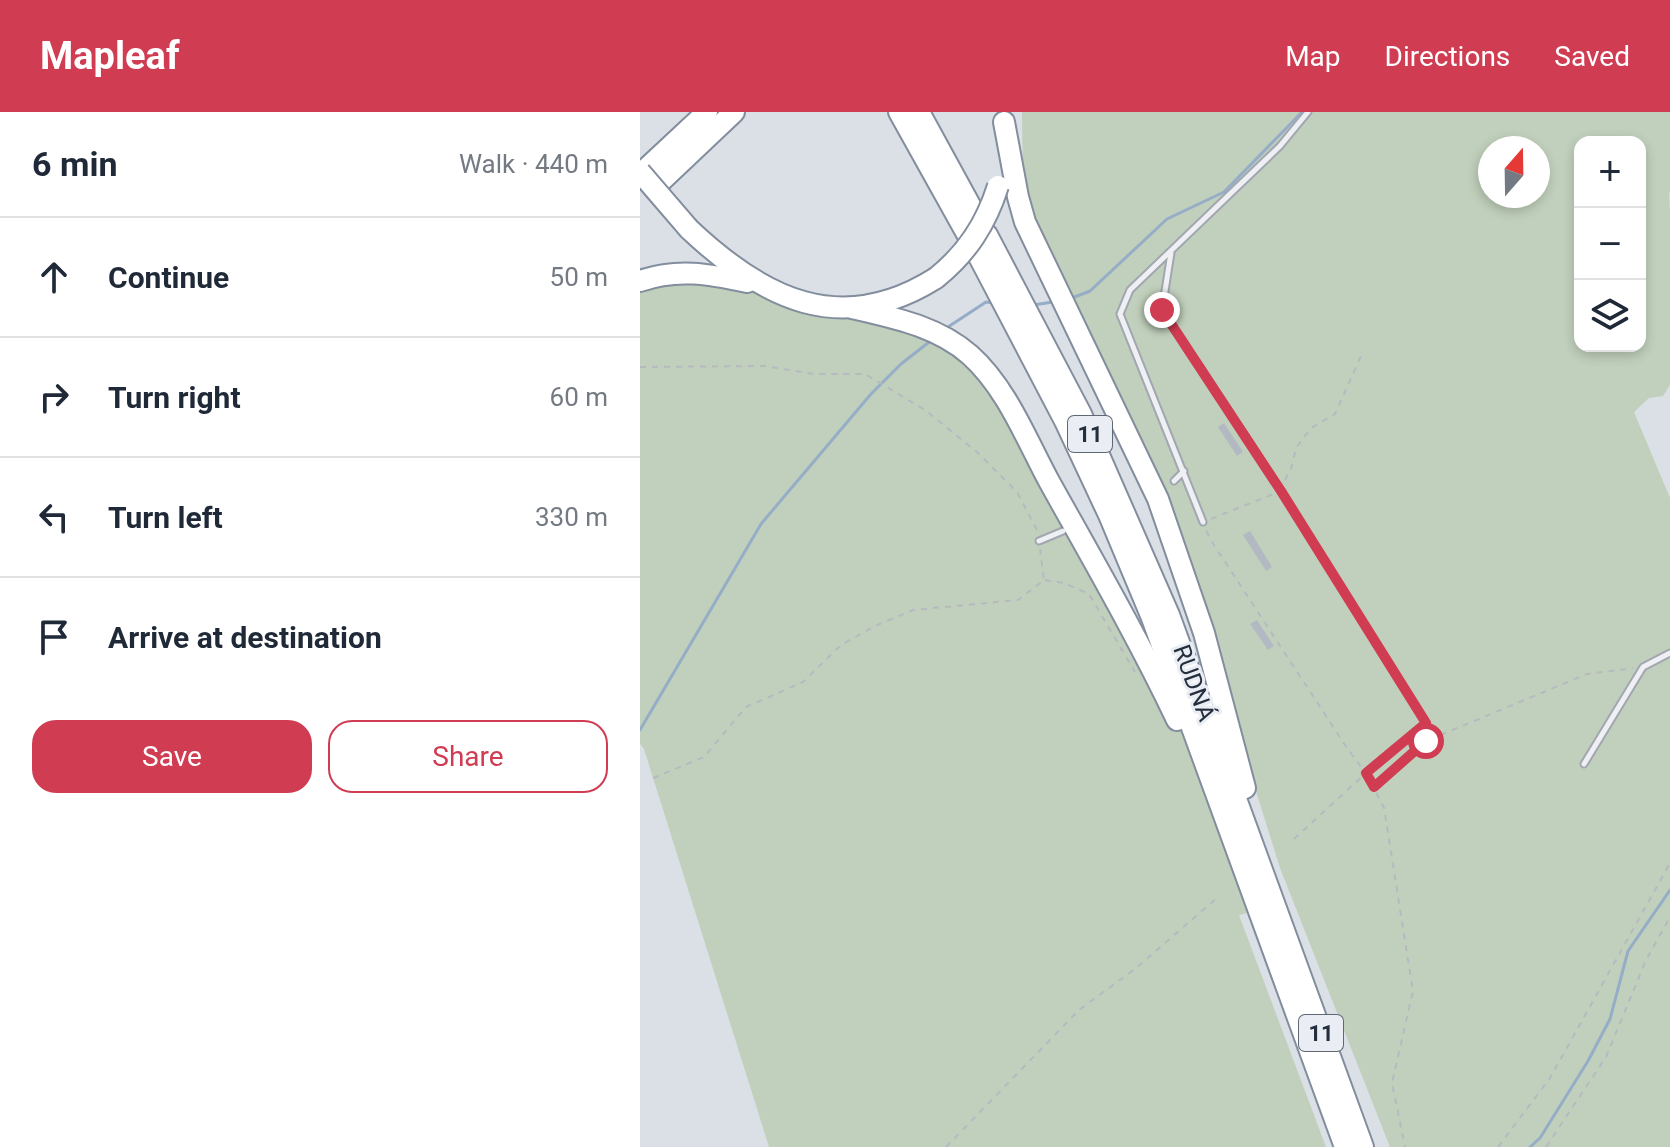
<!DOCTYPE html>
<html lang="en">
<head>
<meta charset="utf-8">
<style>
  body { margin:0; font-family:Roboto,sans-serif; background:#f6f6f7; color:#1f2937 }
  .controls { position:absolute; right:24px; top:24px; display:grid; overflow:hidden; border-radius:16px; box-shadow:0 4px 12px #0003 }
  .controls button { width:72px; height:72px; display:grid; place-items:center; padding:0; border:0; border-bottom:2px solid #e0e1e3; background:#fff; color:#1f2937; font:40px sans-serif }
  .compass { position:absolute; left:838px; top:24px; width:72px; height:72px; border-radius:50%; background:#fff; box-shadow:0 4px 12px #0003; rotate:20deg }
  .stop { position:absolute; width:24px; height:24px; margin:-18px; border:6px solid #d03c52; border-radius:50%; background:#fff }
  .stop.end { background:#d03c52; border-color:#fff; box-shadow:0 2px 8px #0008 }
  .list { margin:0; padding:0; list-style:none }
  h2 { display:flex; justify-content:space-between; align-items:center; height:104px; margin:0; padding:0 32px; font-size:34px }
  h2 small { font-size:26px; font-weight:400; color:#747a83 }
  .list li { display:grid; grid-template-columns:52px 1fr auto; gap:24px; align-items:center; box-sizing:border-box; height:120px; padding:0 32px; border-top:2px solid #e0e1e3 }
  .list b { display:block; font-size:30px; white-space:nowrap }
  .list em { font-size:26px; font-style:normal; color:#747a83 }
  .actions { display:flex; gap:16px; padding:24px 32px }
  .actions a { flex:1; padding:18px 0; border:2px solid #d03c52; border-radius:24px; text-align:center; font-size:28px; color:#d03c52 }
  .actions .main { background:#d03c52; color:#fff }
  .icon { flex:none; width:44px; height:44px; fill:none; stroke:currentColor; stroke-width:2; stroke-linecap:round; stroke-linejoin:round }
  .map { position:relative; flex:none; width:1030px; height:1035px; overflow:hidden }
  header { display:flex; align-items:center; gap:48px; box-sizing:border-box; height:112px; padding:0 40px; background:#d03c52; color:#fff }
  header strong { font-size:38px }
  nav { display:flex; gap:44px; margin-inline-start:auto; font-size:28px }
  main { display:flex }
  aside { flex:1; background:#fff }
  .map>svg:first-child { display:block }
  .green { fill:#c1d0bc; fill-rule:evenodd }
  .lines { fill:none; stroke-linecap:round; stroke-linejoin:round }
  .stream { stroke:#95adc7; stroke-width:3 }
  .building { fill:#b2b9c3 }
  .lane-casing { stroke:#a1a6b0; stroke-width:9 }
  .highway-casing { stroke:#828d9d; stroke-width:24 }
  .path { stroke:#b6bac0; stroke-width:2; stroke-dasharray:6 6; stroke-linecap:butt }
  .lane { stroke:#eef0f4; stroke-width:5 }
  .highway { stroke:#fff; stroke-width:20 }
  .highway-bridge-casing { stroke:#828d9d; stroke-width:24; stroke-linecap:butt }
  .highway-bridge { stroke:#fff; stroke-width:20 }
  .route { stroke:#d03c52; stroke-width:10 }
  .labels { text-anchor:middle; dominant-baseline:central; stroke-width:6; stroke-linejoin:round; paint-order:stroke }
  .shield { fill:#eaeef4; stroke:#606873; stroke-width:2 }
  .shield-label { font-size:22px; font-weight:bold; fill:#252e3c }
  .street-label { font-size:24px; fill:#252e3c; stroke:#eaeef4 }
</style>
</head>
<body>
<header>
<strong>Mapleaf</strong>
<nav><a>Map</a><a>Directions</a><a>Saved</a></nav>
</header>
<main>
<aside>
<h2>6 min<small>Walk · 440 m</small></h2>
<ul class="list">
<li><svg class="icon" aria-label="ahead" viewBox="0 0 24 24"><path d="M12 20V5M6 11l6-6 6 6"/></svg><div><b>Continue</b></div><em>50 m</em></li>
<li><svg class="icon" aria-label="right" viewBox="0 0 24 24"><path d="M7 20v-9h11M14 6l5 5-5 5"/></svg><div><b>Turn right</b></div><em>60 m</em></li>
<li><svg class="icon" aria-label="left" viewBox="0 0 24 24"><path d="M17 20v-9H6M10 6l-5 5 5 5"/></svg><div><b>Turn left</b></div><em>330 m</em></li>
<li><svg class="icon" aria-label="arrive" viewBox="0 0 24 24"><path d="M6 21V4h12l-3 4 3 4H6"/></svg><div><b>Arrive at destination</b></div></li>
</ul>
<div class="actions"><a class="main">Save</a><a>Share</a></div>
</aside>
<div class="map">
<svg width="1030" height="1035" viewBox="0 0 1030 1035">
  <rect width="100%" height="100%" fill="#dbdfe6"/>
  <g class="green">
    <path d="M 382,0 L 1030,0 L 1030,82 L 1029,78 L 1030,102 L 1030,273 L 1023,284 L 1009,286 L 994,300 L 1030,386 L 1030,1035 L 750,1035 L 640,756 L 520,372 L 420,167 L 383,74 ZM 940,30 L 1000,30 L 1000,234 L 940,234 ZM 850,36 L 898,36 L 898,84 L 850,84 Z"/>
    <path d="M 26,161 L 212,196 L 331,244 L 540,615 L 618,798 L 599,803 L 686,1035 L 129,1035 L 4,637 L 0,632 L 0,169 Z"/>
  </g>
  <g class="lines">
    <g class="stream">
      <path d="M 432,186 L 450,179 L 527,107 L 584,80 L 662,0"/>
      <path d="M 393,193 L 413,190"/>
      <path d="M 305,217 L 346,190 L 353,191"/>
      <path d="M 0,618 L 121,412 L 231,282 L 261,252 L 293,227"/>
      <path d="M 890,1035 L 900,1026 L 948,949 L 970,907 L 988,839 L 1030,778"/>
    </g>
  </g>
  <g class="building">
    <path d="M 584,311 L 603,340 L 597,344 L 578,315 Z"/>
    <path d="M 610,419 L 632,455 L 626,459 L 603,423 Z"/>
    <path d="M 617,508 L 634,534 L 628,538 L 610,512 Z"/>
  </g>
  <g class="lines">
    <defs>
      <g id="lane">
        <path d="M 531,141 L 522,198 L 641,379"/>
        <path d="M 534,369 L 544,359"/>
        <path d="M 563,410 L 480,202 L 490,178 L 640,34 L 668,0"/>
        <path d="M 399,429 L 423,419"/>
        <path d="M 944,652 L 1003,555 L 1030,541"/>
      </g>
      <g id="highway">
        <path d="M 259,0 L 327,122"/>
        <path d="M 279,0 L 337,106"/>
        <path d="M 364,10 L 378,85 L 385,110 L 518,387 L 564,521 L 605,676"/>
        <path d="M 7,56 L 67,0"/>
        <path d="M 19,71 L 94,0"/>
        <path d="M 49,117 C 123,187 201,226 296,166"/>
        <path d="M 347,123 L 441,302 L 529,503 L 723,1035"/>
        <path d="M 336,139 L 425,309 L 469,403 L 512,506 L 705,1035"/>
        <path d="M 0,169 C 37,156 69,162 107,170"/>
        <path d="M 212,196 C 254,206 297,214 330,243 C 367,276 387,329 410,371 C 454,450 498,526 537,608"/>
      </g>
    </defs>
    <use href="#lane" class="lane-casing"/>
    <use href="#highway" class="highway-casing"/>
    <g class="path">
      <path d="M 0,255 L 124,254 L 174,262 L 225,262 L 285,298 L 337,340 L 377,380 L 399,422"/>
      <path d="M 645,368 L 651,357 L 656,336 L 671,316 L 695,302 L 721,244"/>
      <path d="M 641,379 L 786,611 L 726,661 L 709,639 L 570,427 L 563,410 Z"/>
      <path d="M 405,468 L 424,471 L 449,482 L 495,560"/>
      <path d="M 13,666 L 64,645 L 106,595 L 163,570 L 201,533 L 235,514 L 273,498 L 378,488 L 404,468 L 400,437"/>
      <path d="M 735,674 L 786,629 L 947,562 L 993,556"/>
      <path d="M 654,727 L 726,661 L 744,696 L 773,879 L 752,971 L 765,1035"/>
      <path d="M 306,1035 L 439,898 L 495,857 L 578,785"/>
      <path d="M 858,1035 L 910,966 L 1030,751"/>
      <path d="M 906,1035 L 966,945 L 1006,848 L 1030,805"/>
    </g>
    <use href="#lane" class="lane"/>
    <use href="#highway" class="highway"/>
    <defs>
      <g id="highway-bridge">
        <path d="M 0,60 L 49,117"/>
        <path d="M 296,166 C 327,141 346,112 358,74"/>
      </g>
    </defs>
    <use href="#highway-bridge" class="highway-bridge-casing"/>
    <use href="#highway-bridge" class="highway-bridge"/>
  </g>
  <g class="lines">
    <path class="route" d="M 522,198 L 641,379 L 786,611 L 726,661 L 734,675 L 786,629"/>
  </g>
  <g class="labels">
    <g class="shield">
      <rect x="428" y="304" width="44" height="36" rx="6"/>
      <rect x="659" y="903" width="44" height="36" rx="6"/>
    </g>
    <g class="shield-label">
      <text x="450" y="322">11</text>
      <text x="681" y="921">11</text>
    </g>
    <g class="street-label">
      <text transform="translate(554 571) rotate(70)">RUDNÁ</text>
    </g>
  </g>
</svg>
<div class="controls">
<button>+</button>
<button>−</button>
<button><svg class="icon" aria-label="layers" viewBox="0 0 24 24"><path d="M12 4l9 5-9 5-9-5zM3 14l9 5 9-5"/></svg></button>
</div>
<svg class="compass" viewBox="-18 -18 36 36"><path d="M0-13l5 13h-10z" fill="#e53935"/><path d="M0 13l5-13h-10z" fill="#747a83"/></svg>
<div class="stop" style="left:786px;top:629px"></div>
<div class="stop end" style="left:522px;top:198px"></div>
</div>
</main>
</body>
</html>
